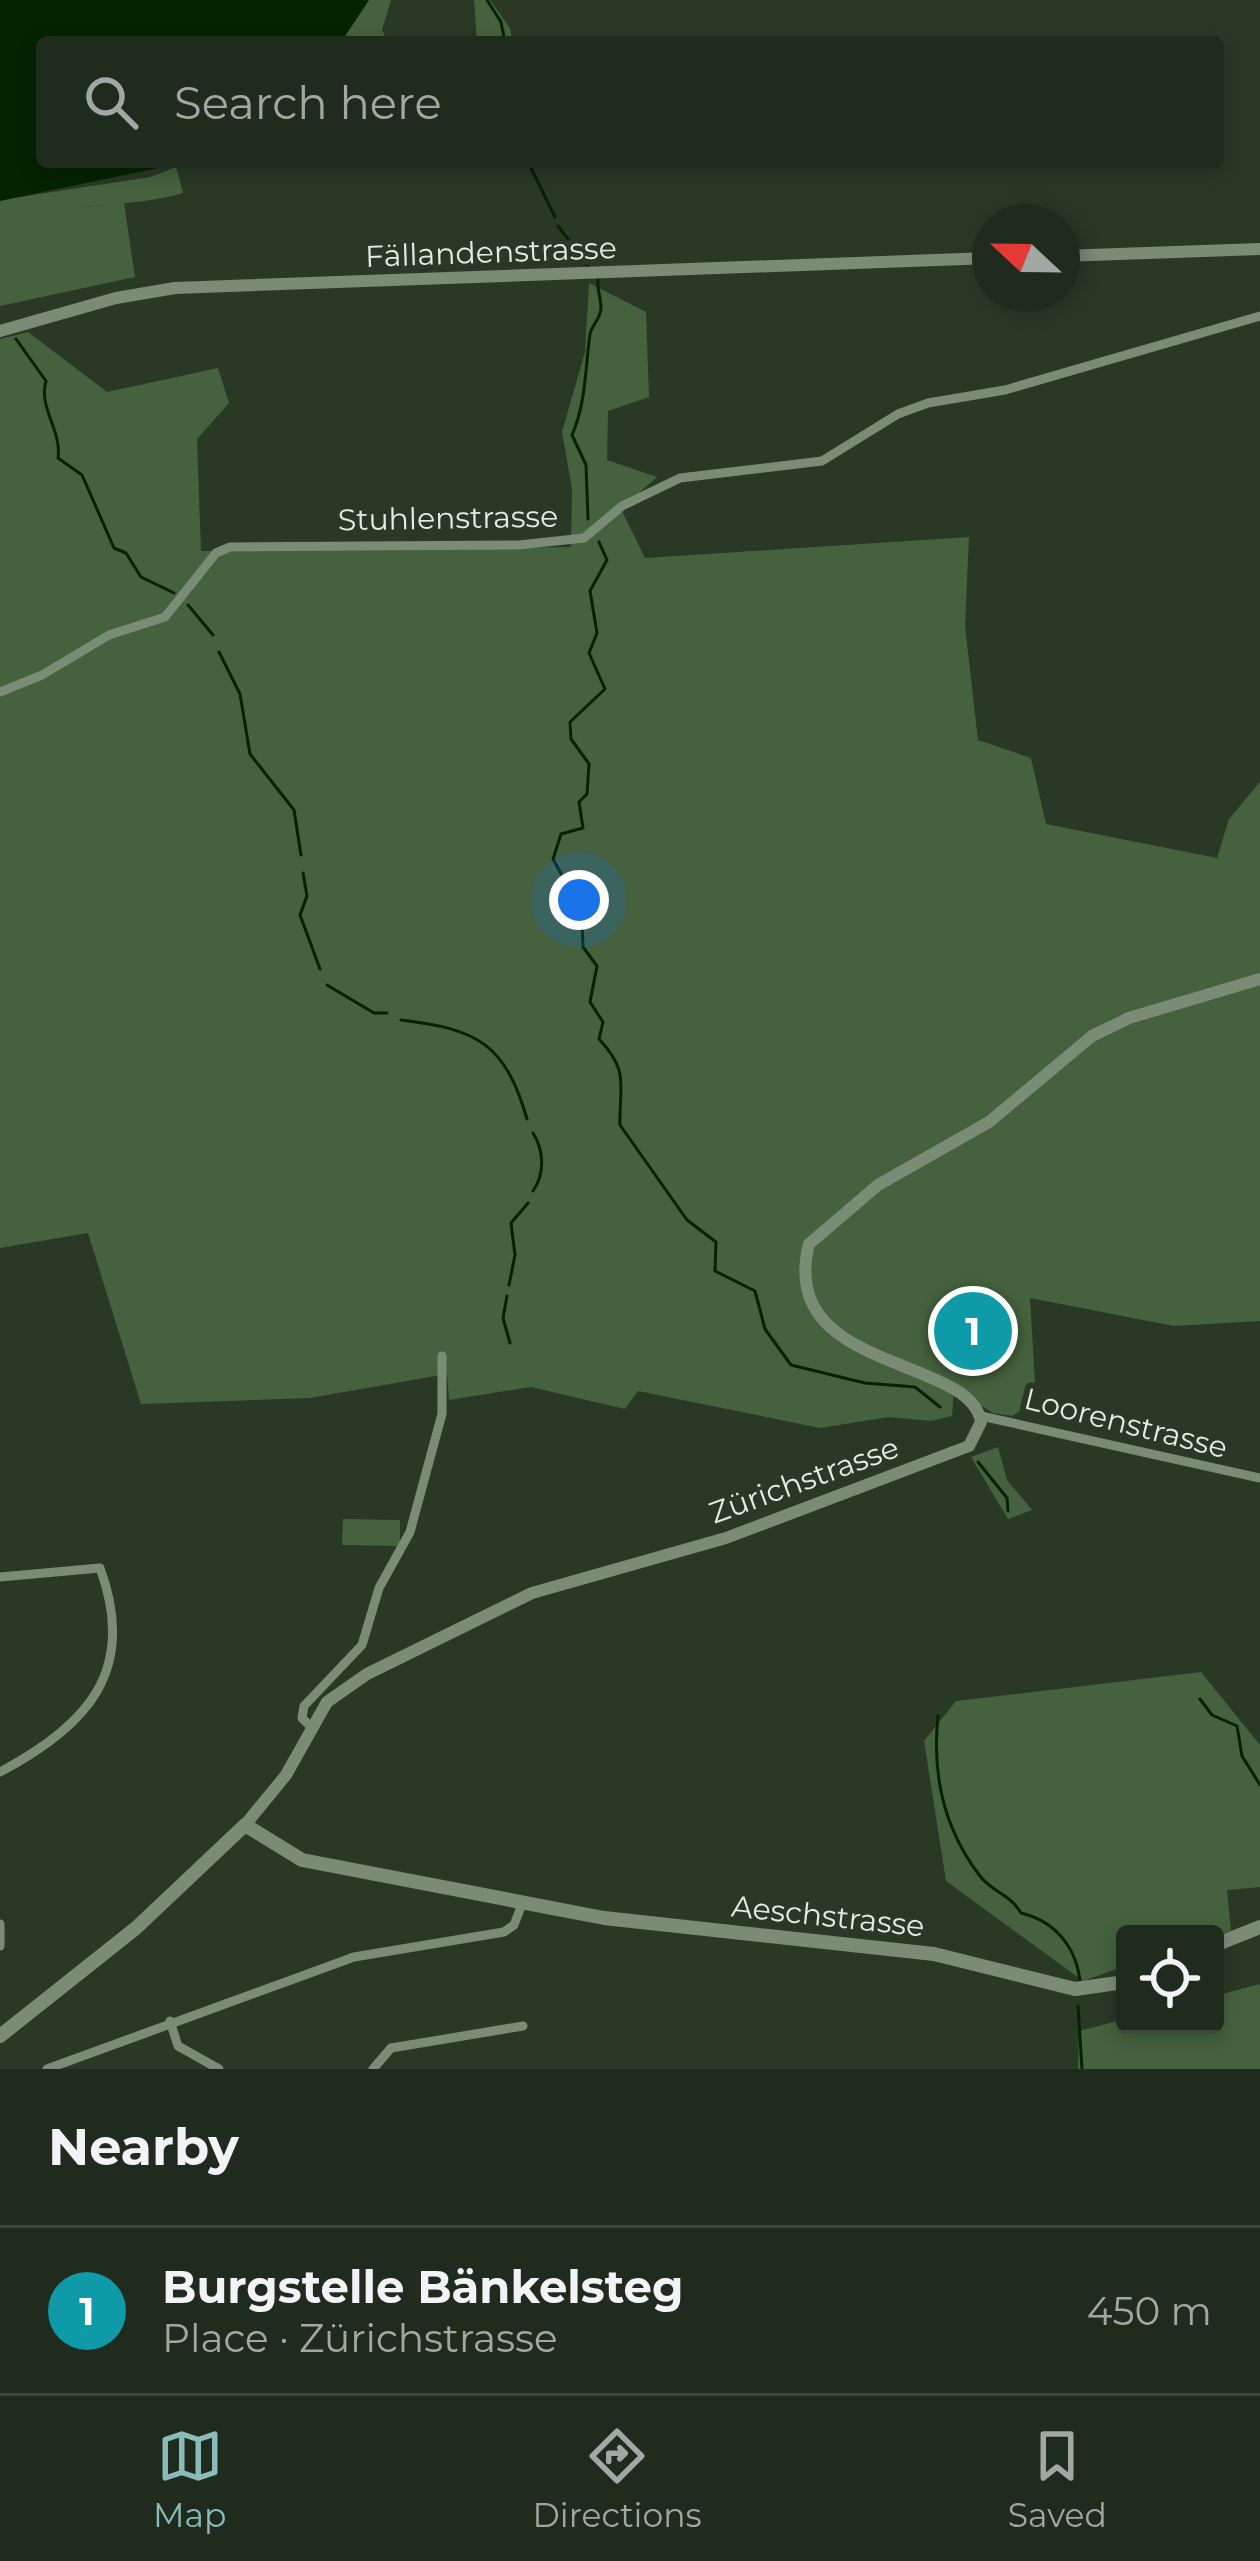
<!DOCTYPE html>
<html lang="en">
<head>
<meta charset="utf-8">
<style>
  body { margin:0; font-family:Montserrat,sans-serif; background:#2c3729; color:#f1f3f6 }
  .controls { position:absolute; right:36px; bottom:36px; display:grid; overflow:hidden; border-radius:12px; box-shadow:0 6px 18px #0003 }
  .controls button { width:108px; height:108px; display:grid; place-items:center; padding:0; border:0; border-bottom:3px solid #3c473b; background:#1f2b1c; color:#f1f3f6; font:60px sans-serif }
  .compass { position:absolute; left:972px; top:204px; width:108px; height:108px; border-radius:50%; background:#1f2b1c; box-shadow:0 6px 18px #0003; rotate:292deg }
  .you { position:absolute; left:579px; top:900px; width:42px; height:42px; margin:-30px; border:9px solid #fff; border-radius:50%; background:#1a73e8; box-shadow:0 0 0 18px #1a73e833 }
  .badge { display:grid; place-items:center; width:78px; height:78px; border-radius:50%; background:#8bbbb9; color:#fff; font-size:39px; font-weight:700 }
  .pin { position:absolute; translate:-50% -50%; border:6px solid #fff; box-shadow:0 3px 12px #0006 }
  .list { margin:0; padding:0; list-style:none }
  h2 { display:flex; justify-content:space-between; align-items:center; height:156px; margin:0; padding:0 48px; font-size:51px }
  h2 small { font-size:39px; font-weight:400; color:#a1a7a3 }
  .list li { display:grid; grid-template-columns:78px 1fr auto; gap:36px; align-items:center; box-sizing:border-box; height:168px; padding:0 48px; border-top:3px solid #3c473b }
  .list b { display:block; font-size:45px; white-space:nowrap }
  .list p { margin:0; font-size:39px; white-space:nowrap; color:#a1a7a3 }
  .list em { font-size:39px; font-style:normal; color:#a1a7a3 }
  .icon { flex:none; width:66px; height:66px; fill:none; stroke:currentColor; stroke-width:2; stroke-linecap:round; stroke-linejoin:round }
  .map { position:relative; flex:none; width:1260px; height:2069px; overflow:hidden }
  .search { position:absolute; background:#1f2b1c; box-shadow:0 6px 18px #0003; left:36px; right:36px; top:36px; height:132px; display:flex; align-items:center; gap:30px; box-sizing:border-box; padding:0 42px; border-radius:12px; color:#a1a7a3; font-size:45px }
  .sheet { height:324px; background:#1f2b1c }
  nav { display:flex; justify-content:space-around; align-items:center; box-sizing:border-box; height:168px; border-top:3px solid #3c473b; background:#1f2b1c; font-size:33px; color:#a1a7a3 }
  nav a { display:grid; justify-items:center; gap:6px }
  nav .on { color:#8bbbb9 }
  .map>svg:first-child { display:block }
  .green { fill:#45613d }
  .water { fill:#042300 }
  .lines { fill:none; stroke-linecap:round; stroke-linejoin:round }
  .stream { stroke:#042300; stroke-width:3 }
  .minor { stroke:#7a8c76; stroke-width:9 }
  .tertiary { stroke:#7a8c76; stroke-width:12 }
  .secondary { stroke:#7a8c76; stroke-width:14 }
  .labels { text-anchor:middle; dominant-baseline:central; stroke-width:12; stroke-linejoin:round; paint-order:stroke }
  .street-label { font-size:30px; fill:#e2ece0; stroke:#293925 }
</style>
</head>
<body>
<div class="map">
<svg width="1260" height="2069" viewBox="0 0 1260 2069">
  <rect width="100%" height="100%" fill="#293925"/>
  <g class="green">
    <path d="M 369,0 L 391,0 L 382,30 L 388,42 L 341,42 Z"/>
    <path d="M 474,0 L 490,0 L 510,28 L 513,42 L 477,42 Z"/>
    <path d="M 176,167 L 183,193 C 145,204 113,203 74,208 L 124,203 L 135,277 L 0,306 L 0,200 L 150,177 Z"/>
    <path d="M 589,283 L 646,312 L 649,397 L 608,411 L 607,460 L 657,477 L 621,509 L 645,558 L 969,537 L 965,626 L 978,740 L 1031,758 L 1046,824 L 1217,858 L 1229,819 L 1260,782 L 1260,1321 L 1174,1326 L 1030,1298 L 1036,1399 L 1013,1416 L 993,1413 L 954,1389 L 952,1416 L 931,1421 L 889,1417 L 820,1428 L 638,1391 L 625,1409 L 531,1387 L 449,1400 L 447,1374 L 310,1398 L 141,1404 L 88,1233 L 0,1248 L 0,339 L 28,332 L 107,392 L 218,368 L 229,403 L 197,439 L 201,551 L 571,547 L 572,489 L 562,432 L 585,352 Z"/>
    <path d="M 998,1447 L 1007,1480 L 1032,1510 L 1008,1519 L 971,1457 Z"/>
    <path d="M 343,1519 L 400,1520 L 400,1546 L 342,1545 Z"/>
    <path d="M 1201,1672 L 1260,1745 L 1260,1887 L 1227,1890 L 1231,1931 L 1215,1936 L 1125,1934 L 1125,1966 L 1083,1981 L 946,1881 L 924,1741 L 956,1701 Z"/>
    <path d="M 1260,1984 L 1260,2069 L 1078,2069 L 1079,2031 L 1125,2019 L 1125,2024 L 1215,2024 L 1215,1996 Z"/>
  </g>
  <path class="water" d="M 0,0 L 369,0 L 341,42 L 42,42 L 42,162 L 187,162 L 0,201 Z"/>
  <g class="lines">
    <g class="stream">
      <path d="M 487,0 L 501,22 L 505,42"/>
      <path d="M 528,162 L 555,217"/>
      <path d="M 558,226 L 588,266"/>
      <path d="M 16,339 L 46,381 C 38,408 62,430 58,458 L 82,475 L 114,548 L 126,553 L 141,577 L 174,593"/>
      <path d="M 588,519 L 586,465 L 572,435 C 586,403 585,370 590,334 C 592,325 601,318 601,308 C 601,298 597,291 598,280"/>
      <path d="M 188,605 L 213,635"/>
      <path d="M 219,652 L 240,694 L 250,754 L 294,810 L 301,855"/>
      <path d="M 303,873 L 307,896 L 300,915 L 320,969"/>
      <path d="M 566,902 L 564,879 L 553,859 L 561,834 L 583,828 L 579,802 L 587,794 L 589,764 L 571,739 L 570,722 L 605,689 L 589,653 L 597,633 L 590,591 L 607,560 L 599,542"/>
      <path d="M 582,922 L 583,947 L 597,966 L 590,1002 L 603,1022 L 599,1039 C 630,1072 619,1085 620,1125 L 687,1220 L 716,1242 L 715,1271 L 755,1291 L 765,1329 L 791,1365 L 865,1383 L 915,1387 L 940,1407"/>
      <path d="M 327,985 L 374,1013 L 387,1013"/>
      <path d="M 401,1020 C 477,1029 505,1043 527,1119"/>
      <path d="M 533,1133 C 544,1150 545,1174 533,1191"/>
      <path d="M 509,1285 L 515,1255 L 511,1223 L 528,1203"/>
      <path d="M 507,1296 L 503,1318 L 510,1343"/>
      <path d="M 978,1462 L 1007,1498 L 1008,1511"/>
      <path d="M 1200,1699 L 1212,1715 L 1237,1726 L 1242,1756 L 1260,1785"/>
      <path d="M 938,1716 C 932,1773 943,1828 980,1876 C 992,1892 1010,1894 1021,1913 C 1055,1921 1076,1947 1080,1981"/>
      <path d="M 1078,2006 L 1082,2069"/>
    </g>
    <g class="minor">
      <path d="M 0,692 L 42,675 L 109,635 L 165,617 L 216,553 L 230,547 L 519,545 L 584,538 L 622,506 L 680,478 L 822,461 L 898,414 L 928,403 L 1005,390 L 1260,316"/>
      <path d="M 981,1416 L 1260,1478"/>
      <path d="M 0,1577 L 100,1568 C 138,1671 87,1726 0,1772"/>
      <path d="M 310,1726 L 302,1718 L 304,1706 L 362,1645 L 379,1588 L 410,1532 L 442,1414 L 442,1356"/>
      <path d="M 0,1924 L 0,1946"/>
      <path d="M 170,2021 L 178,2046 L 219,2069"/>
      <path d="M 47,2069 L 354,1957 L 504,1932 L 514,1925 L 522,1904"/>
      <path d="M 373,2069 L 391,2048 L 523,2026"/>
    </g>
    <g class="tertiary">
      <path d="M 1062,256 L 1260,249"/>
      <path d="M 0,331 L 116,298 L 175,288 L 990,258"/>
      <path d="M 245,1825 L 286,1775 L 327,1702 L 367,1674 L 532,1593 L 726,1538 L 969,1446 L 981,1422 C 971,1355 776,1373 809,1244 L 878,1185 L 989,1122 L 1092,1036 L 1129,1018 L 1260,979"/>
    </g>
    <g class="secondary">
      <path d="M 1215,1945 L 1260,1927"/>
      <path d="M 0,2036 L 136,1928 L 245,1825 L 302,1860 L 604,1918 L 934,1954 L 1075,1989 L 1125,1982"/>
    </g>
  </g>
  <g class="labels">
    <g class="street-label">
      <text transform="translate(491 252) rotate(-2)">Fällandenstrasse</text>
      <text transform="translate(448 518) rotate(-1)">Stuhlenstrasse</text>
      <text transform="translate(1126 1423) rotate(14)">Loorenstrasse</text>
      <text transform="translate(804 1480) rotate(-20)">Zürichstrasse</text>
      <text transform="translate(828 1916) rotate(6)">Aeschstrasse</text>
    </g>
  </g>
</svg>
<div class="controls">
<button><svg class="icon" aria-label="locate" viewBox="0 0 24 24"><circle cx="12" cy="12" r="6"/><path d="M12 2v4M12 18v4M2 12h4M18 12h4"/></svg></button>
</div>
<svg class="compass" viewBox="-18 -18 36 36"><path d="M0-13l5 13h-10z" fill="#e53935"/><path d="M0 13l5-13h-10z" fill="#a1a7a3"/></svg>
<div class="you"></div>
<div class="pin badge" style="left:973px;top:1331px;background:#0f9aa8">1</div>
<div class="search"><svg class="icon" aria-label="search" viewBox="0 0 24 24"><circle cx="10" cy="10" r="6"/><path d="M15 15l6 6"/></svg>Search here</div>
</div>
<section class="sheet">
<h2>Nearby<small></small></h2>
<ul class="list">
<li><span class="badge" style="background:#0f9aa8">1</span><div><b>Burgstelle Bänkelsteg</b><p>Place · Zürichstrasse</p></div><em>450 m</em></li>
</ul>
</section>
<nav>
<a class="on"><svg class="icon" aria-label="map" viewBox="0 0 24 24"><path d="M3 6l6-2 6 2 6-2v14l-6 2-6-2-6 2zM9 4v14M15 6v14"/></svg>Map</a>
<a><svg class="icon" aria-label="directions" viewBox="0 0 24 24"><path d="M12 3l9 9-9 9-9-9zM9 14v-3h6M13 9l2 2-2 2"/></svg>Directions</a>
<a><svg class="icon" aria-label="saved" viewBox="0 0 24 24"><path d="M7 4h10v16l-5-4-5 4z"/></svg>Saved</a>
</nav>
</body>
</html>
